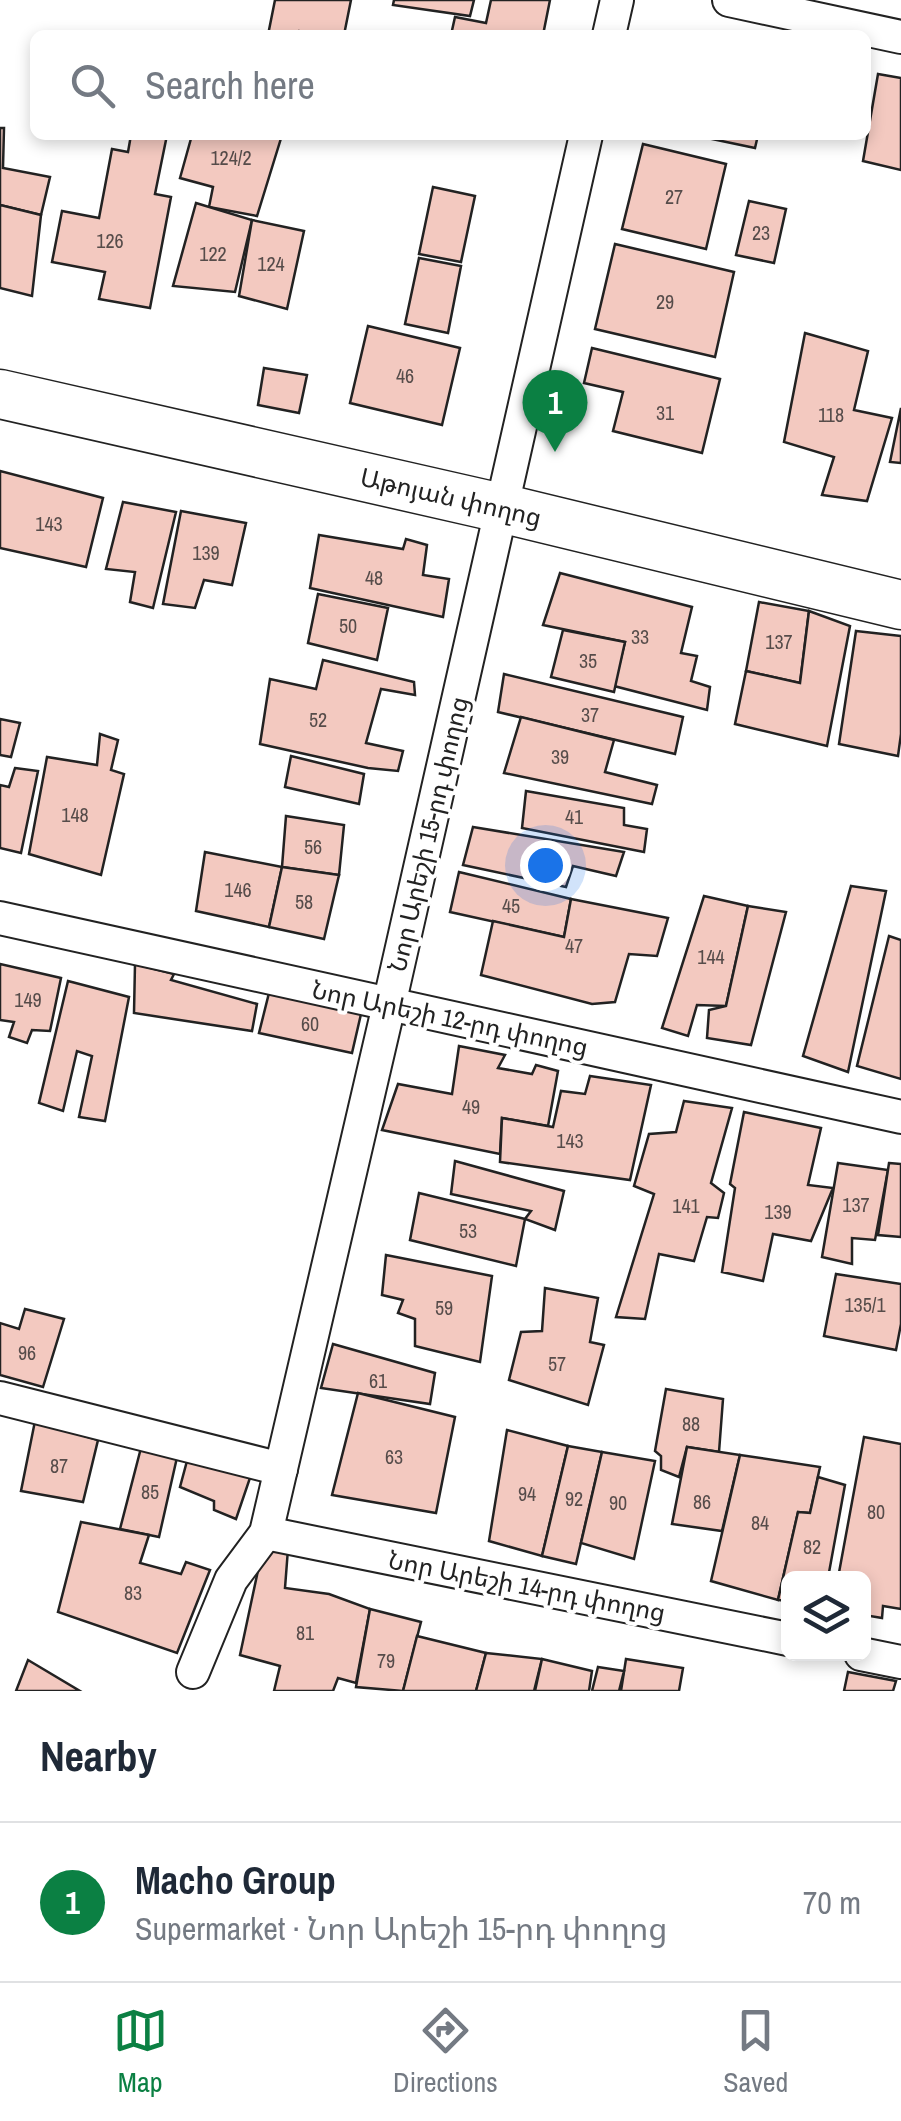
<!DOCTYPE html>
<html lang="en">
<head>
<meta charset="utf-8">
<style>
  body { margin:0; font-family:"Archivo Narrow","Noto Sans Armenian",sans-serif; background:#f6f6f7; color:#1f2937 }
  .controls { position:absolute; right:30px; bottom:30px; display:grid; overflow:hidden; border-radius:15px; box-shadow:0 5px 15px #0003 }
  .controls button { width:90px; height:90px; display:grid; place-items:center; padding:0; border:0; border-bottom:2px solid #e0e1e3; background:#fff; color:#1f2937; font:50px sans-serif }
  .you { position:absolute; left:545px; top:865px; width:35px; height:35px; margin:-25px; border:8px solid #fff; border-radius:50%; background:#1a73e8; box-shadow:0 0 0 15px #1a73e833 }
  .badge { display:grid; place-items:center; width:65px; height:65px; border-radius:50%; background:#0b8043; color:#fff; font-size:32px; font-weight:700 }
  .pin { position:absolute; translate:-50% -82px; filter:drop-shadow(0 2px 5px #0008) }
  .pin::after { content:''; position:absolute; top:52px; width:35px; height:30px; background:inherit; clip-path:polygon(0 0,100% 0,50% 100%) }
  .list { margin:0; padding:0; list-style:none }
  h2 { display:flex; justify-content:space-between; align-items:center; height:130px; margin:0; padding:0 40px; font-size:42px }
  h2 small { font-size:32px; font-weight:400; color:#747a83 }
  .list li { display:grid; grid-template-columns:65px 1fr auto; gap:30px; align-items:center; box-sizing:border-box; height:160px; padding:0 40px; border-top:2px solid #e0e1e3 }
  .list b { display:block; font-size:38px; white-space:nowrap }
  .list p { margin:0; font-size:32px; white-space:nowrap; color:#747a83 }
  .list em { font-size:32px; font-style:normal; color:#747a83 }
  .icon { flex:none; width:55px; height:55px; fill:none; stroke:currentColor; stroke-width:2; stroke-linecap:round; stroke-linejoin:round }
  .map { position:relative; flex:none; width:901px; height:1691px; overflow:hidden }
  .search { position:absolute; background:#fff; box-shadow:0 5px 15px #0003; left:30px; right:30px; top:30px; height:110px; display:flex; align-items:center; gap:25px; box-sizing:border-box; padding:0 35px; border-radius:15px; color:#747a83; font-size:38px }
  .sheet { height:290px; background:#fff }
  nav { display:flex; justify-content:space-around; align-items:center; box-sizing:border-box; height:140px; border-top:2px solid #e0e1e3; background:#fff; font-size:28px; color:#747a83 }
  nav a { display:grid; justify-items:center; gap:5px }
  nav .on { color:#0b8043 }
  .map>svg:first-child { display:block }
  .building { fill:#f3c9c0; stroke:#222; stroke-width:2.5 }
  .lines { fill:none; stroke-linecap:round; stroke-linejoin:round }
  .street-casing { stroke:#222; stroke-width:36 }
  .secondary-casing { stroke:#222; stroke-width:51 }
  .street { stroke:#fff; stroke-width:32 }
  .secondary { stroke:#fff; stroke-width:48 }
  .labels { text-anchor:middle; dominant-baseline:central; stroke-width:8; stroke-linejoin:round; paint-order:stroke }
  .number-label { font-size:20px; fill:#564c4a }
  .street-label { font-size:25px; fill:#222; stroke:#fff }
</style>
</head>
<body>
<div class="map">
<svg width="901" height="1691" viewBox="0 0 901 1691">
  <rect width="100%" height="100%" fill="#fff"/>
  <g class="building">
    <path d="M 275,0 L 351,0 L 344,35 L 299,31 L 298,35 L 268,35 Z"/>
    <path d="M 394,0 L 474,0 L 470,16 L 393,5 Z"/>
    <path d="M 491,0 L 550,0 L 543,35 L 451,35 L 455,17 L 486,23 Z"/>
    <path d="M 878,74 L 901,78 L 901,170 L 863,161 Z"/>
    <path d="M 0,128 L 4,128 L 3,168 L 50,177 L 41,215 L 0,205 Z"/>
    <path d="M 131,135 L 167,135 L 155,194 L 171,197 L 150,308 L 99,299 L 105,272 L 52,262 L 62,211 L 99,218 L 112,149 L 128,152 Z"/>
    <path d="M 192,135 L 282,135 L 257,216 L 209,207 L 213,187 L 180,178 Z"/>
    <path d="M 693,135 L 758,135 L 755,148 Z"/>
    <path d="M 643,144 L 726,164 L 706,249 L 622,229 Z"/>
    <path d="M 433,187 L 475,196 L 461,262 L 419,254 Z"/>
    <path d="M 749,201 L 786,209 L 774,263 L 736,255 Z"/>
    <path d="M 196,203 L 252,220 L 235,292 L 173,286 Z"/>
    <path d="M 0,205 L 41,215 L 32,296 L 0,288 Z"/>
    <path d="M 252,220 L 304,231 L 287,309 L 239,296 Z"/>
    <path d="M 615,244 L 734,272 L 715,357 L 595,329 Z"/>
    <path d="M 419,258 L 461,266 L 448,333 L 405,324 Z"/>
    <path d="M 368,326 L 460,348 L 442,425 L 350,403 Z"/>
    <path d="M 805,333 L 868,351 L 854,410 L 892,418 L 867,501 L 822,495 L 834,457 L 784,442 Z"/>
    <path d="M 592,348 L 720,379 L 702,453 L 613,431 L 623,392 L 584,383 Z"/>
    <path d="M 264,368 L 307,375 L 299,413 L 258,405 Z"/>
    <path d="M 901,408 L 901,463 L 890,462 Z"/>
    <path d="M 0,471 L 103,498 L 86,567 L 0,548 Z"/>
    <path d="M 123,502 L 176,512 L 153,608 L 130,602 L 135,572 L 106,569 Z"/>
    <path d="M 181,511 L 246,523 L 232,585 L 204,580 L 195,608 L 163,604 Z"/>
    <path d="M 319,535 L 403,549 L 406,539 L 427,545 L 423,575 L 449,579 L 443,617 L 310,588 Z"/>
    <path d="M 560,573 L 692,607 L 681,653 L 697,656 L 691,681 L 710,687 L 707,710 L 614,686 L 625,642 L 543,625 Z"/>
    <path d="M 318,594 L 388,608 L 377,660 L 308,643 Z"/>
    <path d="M 759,602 L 809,611 L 800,683 L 746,671 Z"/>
    <path d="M 809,611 L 850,626 L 827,746 L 735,724 L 746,671 L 800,683 Z"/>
    <path d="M 563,630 L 625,642 L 614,692 L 551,677 Z"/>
    <path d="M 856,631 L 901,636 L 901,734 L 898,756 L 839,744 Z"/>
    <path d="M 323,660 L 414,682 L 415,695 L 381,689 L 366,743 L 403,751 L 398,771 L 368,768 L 260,744 L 270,679 L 316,689 Z"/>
    <path d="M 504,674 L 683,717 L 675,754 L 498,712 Z"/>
    <path d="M 521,717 L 614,740 L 605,772 L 657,785 L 652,804 L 504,773 Z"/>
    <path d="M 0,719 L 20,723 L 11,757 L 0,755 Z"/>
    <path d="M 100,734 L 118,740 L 111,770 L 124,774 L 101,875 L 29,854 L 47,757 L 97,765 Z"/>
    <path d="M 291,756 L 364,774 L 359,804 L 285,787 Z"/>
    <path d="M 15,768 L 38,771 L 21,853 L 0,848 L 0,785 L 9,787 Z"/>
    <path d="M 526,791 L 624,808 L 624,825 L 647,829 L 644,852 L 522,828 Z"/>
    <path d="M 286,816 L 344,825 L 339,875 L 282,867 Z"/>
    <path d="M 473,827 L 624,852 L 616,876 L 573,866 L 566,887 L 463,865 Z"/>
    <path d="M 205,852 L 282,867 L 269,927 L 196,911 Z"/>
    <path d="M 282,867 L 339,875 L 324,939 L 269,927 Z"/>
    <path d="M 459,872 L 571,899 L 564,937 L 450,912 Z"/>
    <path d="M 851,886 L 886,891 L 848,1072 L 803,1056 Z"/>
    <path d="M 704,896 L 748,906 L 726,1006 L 697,1005 L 688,1036 L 662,1028 Z"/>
    <path d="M 571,899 L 668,918 L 657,956 L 629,954 L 615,1002 L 592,1004 L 481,975 L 493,921 L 564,937 Z"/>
    <path d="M 748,906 L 786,912 L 751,1045 L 707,1038 L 709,1010 L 726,1006 Z"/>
    <path d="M 889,936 L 901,940 L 901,1079 L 857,1066 Z"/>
    <path d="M 0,964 L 61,978 L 50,1031 L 32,1030 L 27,1043 L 9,1037 L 14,1022 L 0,1020 Z"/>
    <path d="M 135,964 L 174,974 L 171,980 L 257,1004 L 252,1031 L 134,1013 Z"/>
    <path d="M 68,981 L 129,997 L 105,1121 L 79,1117 L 92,1056 L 77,1051 L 63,1111 L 39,1103 Z"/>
    <path d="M 269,993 L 361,1014 L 352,1053 L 259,1033 Z"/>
    <path d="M 459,1046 L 505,1055 L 498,1068 L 532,1074 L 536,1065 L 558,1071 L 548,1126 L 502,1118 L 500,1154 L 382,1130 L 398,1084 L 452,1094 Z"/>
    <path d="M 590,1076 L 651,1085 L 630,1180 L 500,1162 L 502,1118 L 553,1127 L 561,1091 L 585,1094 Z"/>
    <path d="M 684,1101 L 732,1108 L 711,1183 L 724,1193 L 718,1218 L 707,1217 L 694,1261 L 659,1254 L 645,1319 L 616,1317 L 654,1194 L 634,1186 L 649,1134 L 676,1132 Z"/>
    <path d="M 744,1112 L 821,1128 L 808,1185 L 833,1188 L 811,1241 L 773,1234 L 763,1281 L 722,1272 L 735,1188 L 730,1184 Z"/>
    <path d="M 455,1161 L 564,1191 L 555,1230 L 525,1219 L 531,1211 L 451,1194 Z"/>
    <path d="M 838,1163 L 888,1170 L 875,1240 L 852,1238 L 852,1264 L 822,1257 Z"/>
    <path d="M 889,1163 L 901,1164 L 901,1237 L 878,1235 Z"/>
    <path d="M 419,1193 L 525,1219 L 516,1266 L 410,1240 Z"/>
    <path d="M 386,1255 L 492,1276 L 480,1362 L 415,1346 L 415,1319 L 398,1313 L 403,1300 L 382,1295 Z"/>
    <path d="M 836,1274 L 901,1284 L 901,1324 L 896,1350 L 824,1336 Z"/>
    <path d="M 545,1288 L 598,1298 L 590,1342 L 604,1345 L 588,1405 L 509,1380 L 521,1332 L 542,1331 Z"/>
    <path d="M 25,1309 L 64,1319 L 43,1387 L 0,1375 L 0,1323 L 19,1329 Z"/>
    <path d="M 333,1344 L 435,1373 L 430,1404 L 321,1388 Z"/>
    <path d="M 666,1389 L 723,1399 L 719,1452 L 687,1447 L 679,1477 L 661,1470 L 661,1456 L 655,1451 Z"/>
    <path d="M 358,1393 L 455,1417 L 436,1513 L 332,1495 Z"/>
    <path d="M 35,1421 L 98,1440 L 83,1502 L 21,1491 Z"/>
    <path d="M 507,1430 L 568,1446 L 542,1556 L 489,1541 Z"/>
    <path d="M 864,1437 L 901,1444 L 901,1609 L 883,1606 L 882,1618 L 864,1615 L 864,1578 L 838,1578 Z"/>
    <path d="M 142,1444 L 178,1453 L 159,1537 L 120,1529 Z"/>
    <path d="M 568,1446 L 602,1452 L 576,1564 L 542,1556 Z"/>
    <path d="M 687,1447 L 740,1455 L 722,1531 L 672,1524 Z"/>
    <path d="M 602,1452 L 655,1461 L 634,1559 L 581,1543 Z"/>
    <path d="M 740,1455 L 820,1467 L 810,1513 L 798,1512 L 778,1600 L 711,1581 Z"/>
    <path d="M 187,1461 L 251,1475 L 236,1519 L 214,1510 L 214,1501 L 180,1487 Z"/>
    <path d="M 818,1477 L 845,1485 L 828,1578 L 788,1578 L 788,1601 L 778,1600 L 798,1512 L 810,1513 Z"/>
    <path d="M 81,1522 L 149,1535 L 140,1563 L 181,1574 L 186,1562 L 210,1570 L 177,1653 L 58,1612 Z"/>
    <path d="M 263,1547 L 288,1549 L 285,1588 L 329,1594 L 370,1609 L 356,1683 L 338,1678 L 333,1691 L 274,1691 L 280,1666 L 240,1655 Z"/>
    <path d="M 370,1609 L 421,1622 L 403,1691 L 356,1687 Z"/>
    <path d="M 417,1636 L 486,1653 L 476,1691 L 403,1691 Z"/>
    <path d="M 486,1653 L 542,1659 L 534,1691 L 476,1691 Z"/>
    <path d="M 542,1659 L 592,1671 L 589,1691 L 535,1691 Z"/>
    <path d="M 626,1659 L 683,1668 L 679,1691 L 621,1691 Z"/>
    <path d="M 28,1660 L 80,1691 L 16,1691 Z"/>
    <path d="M 598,1667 L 624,1671 L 619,1691 L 592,1691 Z"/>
    <path d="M 848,1672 L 896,1681 L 893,1691 L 844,1691 Z"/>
  </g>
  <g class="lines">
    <defs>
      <g id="street">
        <path d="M 729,0 L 901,37"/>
        <path d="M 609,35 L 617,0"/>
        <path d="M 0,918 L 901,1117"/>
        <path d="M 0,1398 L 281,1469"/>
        <path d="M 266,1533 L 788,1639"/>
        <path d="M 861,1654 L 901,1662"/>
        <path d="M 193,1672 L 231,1580 L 266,1533 L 389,1005 L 586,135"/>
      </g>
      <path id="secondary" d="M 0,394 L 501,508 L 901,605"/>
    </defs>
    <use href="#street" class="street-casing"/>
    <use href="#secondary" class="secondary-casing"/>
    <use href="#street" class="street"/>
    <use href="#secondary" class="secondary"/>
  </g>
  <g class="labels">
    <g class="number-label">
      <text x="231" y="157">124/2</text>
      <text x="674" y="196">27</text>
      <text x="761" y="232">23</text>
      <text x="110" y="240">126</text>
      <text x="213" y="253">122</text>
      <text x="271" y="263">124</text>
      <text x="665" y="301">29</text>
      <text x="405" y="375">46</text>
      <text x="665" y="412">31</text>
      <text x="831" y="414">118</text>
      <text x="49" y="523">143</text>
      <text x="206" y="552">139</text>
      <text x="374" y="577">48</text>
      <text x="348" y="625">50</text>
      <text x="640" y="636">33</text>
      <text x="779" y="641">137</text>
      <text x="588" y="660">35</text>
      <text x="590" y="714">37</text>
      <text x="318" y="719">52</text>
      <text x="560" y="756">39</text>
      <text x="75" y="814">148</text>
      <text x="574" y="816">41</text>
      <text x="313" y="846">56</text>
      <text x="238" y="889">146</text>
      <text x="304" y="901">58</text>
      <text x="511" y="905">45</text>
      <text x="574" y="945">47</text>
      <text x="711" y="956">144</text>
      <text x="28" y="999">149</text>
      <text x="310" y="1023">60</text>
      <text x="471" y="1106">49</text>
      <text x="570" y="1140">143</text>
      <text x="856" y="1204">137</text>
      <text x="686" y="1205">141</text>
      <text x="778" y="1211">139</text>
      <text x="468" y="1230">53</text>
      <text x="865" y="1304">135/1</text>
      <text x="444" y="1307">59</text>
      <text x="27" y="1352">96</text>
      <text x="557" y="1363">57</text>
      <text x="378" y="1380">61</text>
      <text x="691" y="1423">88</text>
      <text x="394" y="1456">63</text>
      <text x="59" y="1465">87</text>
      <text x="150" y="1491">85</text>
      <text x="527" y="1493">94</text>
      <text x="574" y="1498">92</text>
      <text x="702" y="1501">86</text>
      <text x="618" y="1502">90</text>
      <text x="876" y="1511">80</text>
      <text x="760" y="1522">84</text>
      <text x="812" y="1546">82</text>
      <text x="133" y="1592">83</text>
      <text x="305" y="1632">81</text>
      <text x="386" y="1660">79</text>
    </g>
    <g class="street-label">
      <text transform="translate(451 497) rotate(13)">Աթոյան փողոց</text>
      <text transform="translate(428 834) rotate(-77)">Նոր Արեշի 15-րդ փողոց</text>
      <text transform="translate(450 1018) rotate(12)">Նոր Արեշի 12-րդ փողոց</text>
      <text transform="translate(527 1586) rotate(11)">Նոր Արեշի 14-րդ փողոց</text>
    </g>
  </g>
</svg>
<div class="controls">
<button><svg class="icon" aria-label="layers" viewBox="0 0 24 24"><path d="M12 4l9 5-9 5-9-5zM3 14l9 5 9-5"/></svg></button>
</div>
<div class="you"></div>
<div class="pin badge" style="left:555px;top:452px">1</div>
<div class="search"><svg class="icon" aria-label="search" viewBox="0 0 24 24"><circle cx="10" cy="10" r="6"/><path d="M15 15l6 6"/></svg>Search here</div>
</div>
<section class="sheet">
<h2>Nearby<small></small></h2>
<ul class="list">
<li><span class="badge">1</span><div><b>Macho Group</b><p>Supermarket · Նոր Արեշի 15-րդ փողոց</p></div><em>70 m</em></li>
</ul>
</section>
<nav>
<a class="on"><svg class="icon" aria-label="map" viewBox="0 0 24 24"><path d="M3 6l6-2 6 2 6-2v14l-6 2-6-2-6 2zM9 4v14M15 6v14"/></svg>Map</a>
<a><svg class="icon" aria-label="directions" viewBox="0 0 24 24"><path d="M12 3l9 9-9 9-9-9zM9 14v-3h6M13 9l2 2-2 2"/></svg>Directions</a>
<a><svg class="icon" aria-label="saved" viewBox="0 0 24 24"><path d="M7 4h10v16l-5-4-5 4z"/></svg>Saved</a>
</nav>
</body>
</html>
